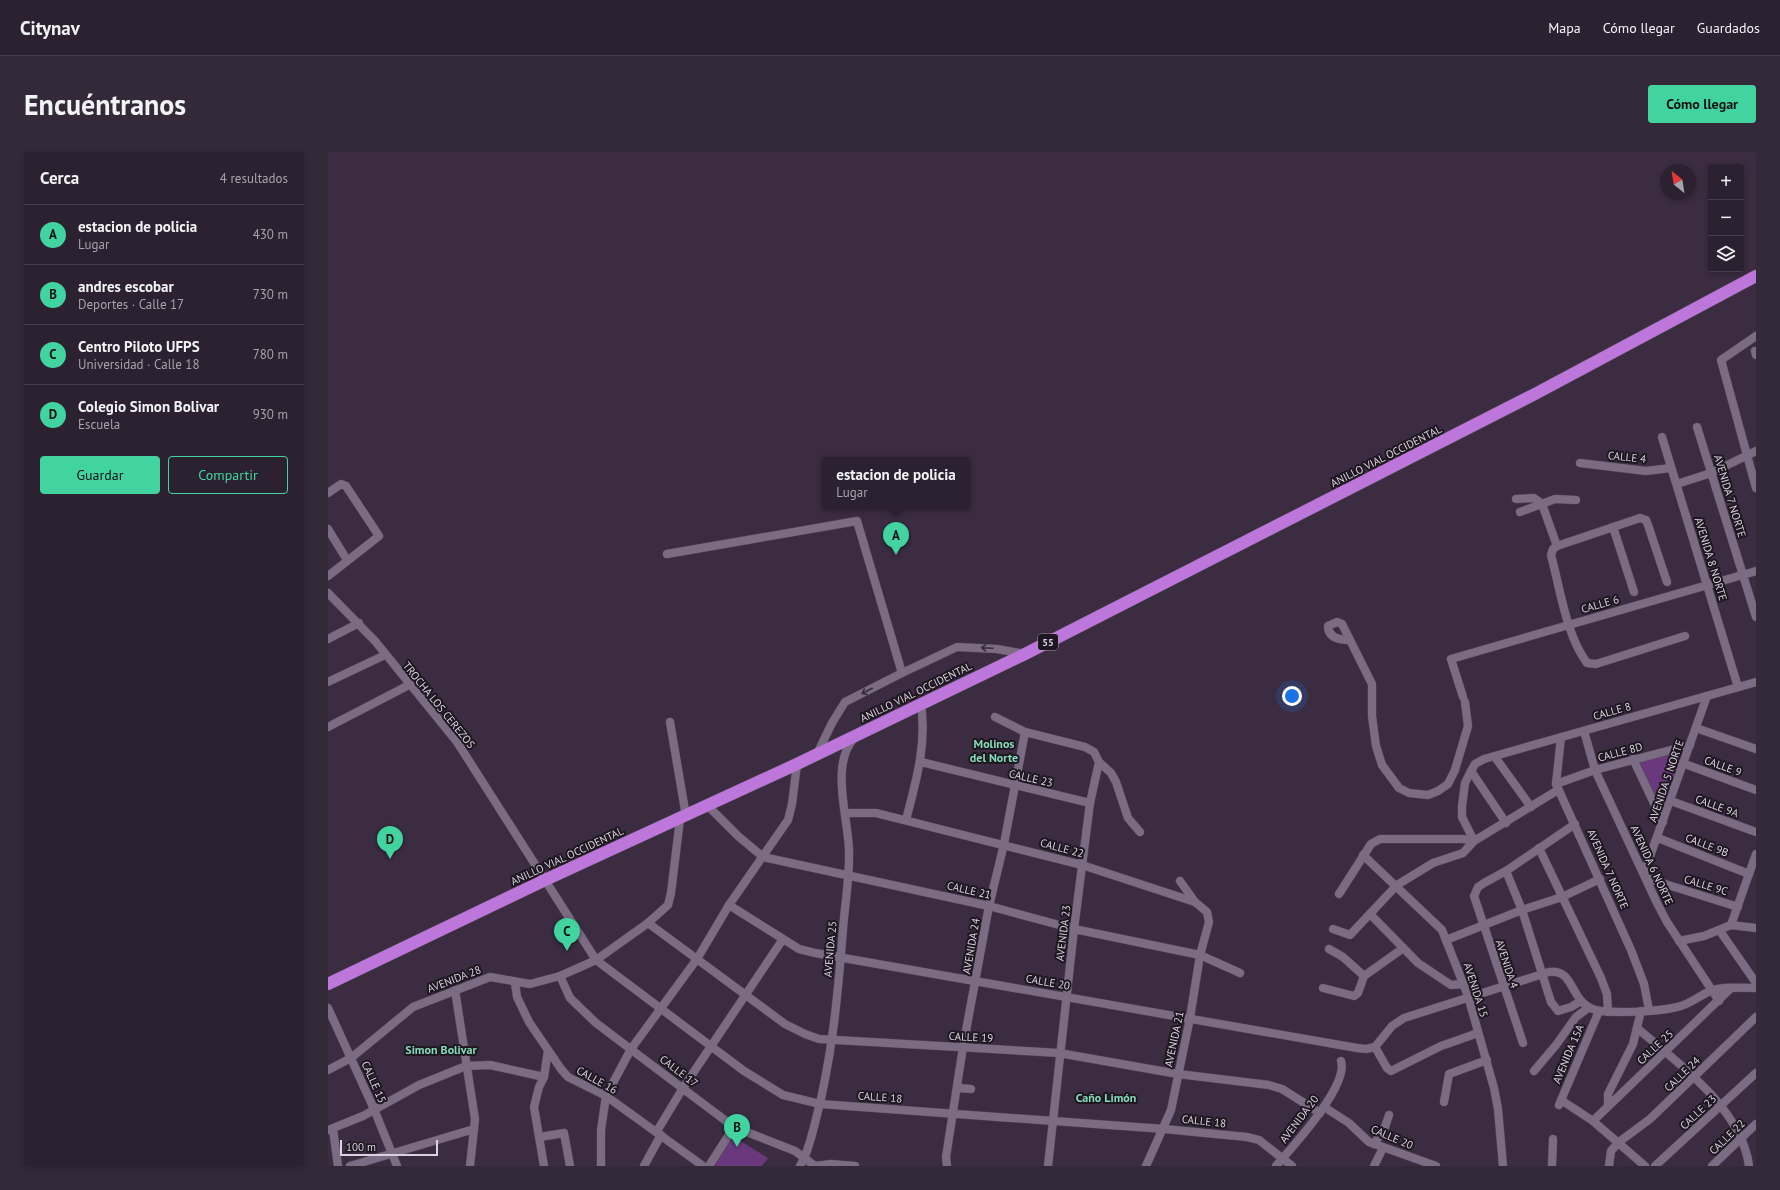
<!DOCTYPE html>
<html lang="es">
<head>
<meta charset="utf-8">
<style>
  body { margin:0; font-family:"PT Sans",sans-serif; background:#342939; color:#f1f3f6 }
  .controls { position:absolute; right:12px; top:12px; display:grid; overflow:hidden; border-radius:4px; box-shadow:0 2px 6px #0003 }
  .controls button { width:36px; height:36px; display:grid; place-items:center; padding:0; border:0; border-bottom:1px solid #483e4d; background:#2c2131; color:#f1f3f6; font:20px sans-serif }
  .compass { position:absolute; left:1332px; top:12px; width:36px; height:36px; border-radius:50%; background:#2c2131; box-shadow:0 2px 6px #0003; rotate:330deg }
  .scale { position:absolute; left:12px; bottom:10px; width:98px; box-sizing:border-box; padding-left:4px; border:2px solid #dbd2df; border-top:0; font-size:11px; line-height:14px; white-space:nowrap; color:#dbd2df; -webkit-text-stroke:3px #1e1721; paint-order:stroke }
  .you { position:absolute; left:964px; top:544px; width:14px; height:14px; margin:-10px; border:3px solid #fff; border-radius:50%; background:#1a73e8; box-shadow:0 0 0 6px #1a73e833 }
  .badge { display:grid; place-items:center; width:26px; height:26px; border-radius:50%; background:#41d4a1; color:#111; font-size:13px; font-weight:700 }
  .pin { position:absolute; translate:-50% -33px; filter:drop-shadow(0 1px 2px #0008) }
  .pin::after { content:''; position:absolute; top:21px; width:14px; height:12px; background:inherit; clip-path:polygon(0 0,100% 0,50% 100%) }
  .popup { position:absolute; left:494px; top:305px; width:148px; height:52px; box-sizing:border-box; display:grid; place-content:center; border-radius:4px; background:#2c2131; filter:drop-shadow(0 1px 3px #0005); font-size:13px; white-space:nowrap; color:#a6a3ab }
  .popup b { font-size:15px; color:#f1f3f6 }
  .popup::after { content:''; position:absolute; left:50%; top:100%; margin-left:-8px; border:8px solid transparent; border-top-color:#2c2131 }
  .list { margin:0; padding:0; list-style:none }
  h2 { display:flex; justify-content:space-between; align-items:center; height:52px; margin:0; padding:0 16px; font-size:17px }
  h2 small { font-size:13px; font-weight:400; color:#a6a3ab }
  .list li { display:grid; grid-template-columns:26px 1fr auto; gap:12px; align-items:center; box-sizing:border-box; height:60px; padding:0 16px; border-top:1px solid #483e4d }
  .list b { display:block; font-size:15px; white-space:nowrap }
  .list p { margin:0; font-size:13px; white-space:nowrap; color:#a6a3ab }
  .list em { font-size:13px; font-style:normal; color:#a6a3ab }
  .actions { display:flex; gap:8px; padding:12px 16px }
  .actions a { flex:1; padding:9px 0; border:1px solid #41d4a1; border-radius:4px; text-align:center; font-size:14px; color:#41d4a1 }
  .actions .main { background:#41d4a1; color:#111 }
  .icon { flex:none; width:22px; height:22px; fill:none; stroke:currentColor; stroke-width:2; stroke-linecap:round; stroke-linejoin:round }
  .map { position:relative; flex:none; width:1428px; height:1014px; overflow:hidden; border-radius:4px }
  header { display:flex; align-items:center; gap:24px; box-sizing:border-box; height:56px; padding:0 20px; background:#2c2131; border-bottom:1px solid #483e4d }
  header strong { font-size:19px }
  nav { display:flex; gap:22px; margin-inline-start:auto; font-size:14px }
  .intro { display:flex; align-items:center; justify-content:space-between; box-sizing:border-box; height:96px; padding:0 24px }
  h1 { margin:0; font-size:28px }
  .button { padding:10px 18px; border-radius:4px; background:#41d4a1; color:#111; font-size:14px; font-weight:700 }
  main { display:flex; gap:24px; padding:0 24px }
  aside { flex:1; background:#2c2131; border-radius:4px; box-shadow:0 2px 6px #0003 }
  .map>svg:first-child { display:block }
  .green { fill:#69387d }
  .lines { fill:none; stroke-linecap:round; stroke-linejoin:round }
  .minor-casing { stroke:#56495b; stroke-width:9 }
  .highway-casing { stroke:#56495b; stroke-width:13 }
  .minor { stroke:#7c6c83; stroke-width:8 }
  .highway { stroke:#bd76da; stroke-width:12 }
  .oneway { stroke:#362c3a }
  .labels { text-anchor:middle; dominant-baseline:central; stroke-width:4; stroke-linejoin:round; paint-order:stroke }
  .shield { fill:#1e1721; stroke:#a29aa6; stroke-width:1 }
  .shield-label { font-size:10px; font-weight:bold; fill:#dbd2df }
  .street-label { font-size:11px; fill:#dbd2df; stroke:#1e1721 }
  .neighbourhood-label { font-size:12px; font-weight:bold; fill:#85dcb8; stroke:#1e1721 }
</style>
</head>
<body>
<header>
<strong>Citynav</strong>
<nav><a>Mapa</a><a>Cómo llegar</a><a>Guardados</a></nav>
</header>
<div class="intro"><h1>Encuéntranos</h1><a class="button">Cómo llegar</a></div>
<main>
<aside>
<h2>Cerca<small>4 resultados</small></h2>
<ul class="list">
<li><span class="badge">A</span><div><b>estacion de policia</b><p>Lugar</p></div><em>430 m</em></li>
<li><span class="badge">B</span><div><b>andres escobar</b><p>Deportes · Calle 17</p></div><em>730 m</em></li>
<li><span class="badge">C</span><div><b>Centro Piloto UFPS</b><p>Universidad · Calle 18</p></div><em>780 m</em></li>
<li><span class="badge">D</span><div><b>Colegio Simon Bolivar</b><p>Escuela</p></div><em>930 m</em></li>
</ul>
<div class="actions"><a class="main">Guardar</a><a>Compartir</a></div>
</aside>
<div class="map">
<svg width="1428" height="1014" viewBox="0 0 1428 1014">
  <rect width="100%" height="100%" fill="#3b2c41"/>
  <g class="green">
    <path d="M 1356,598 L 1335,664 L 1309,609 Z"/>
    <path d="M 403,983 L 440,1006 L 434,1014 L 389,1014 L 386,1012 Z"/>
  </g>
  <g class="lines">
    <defs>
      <g id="minor">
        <path d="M 1428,184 L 1393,208 L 1428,336"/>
        <path d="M 1427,199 L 1428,203"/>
        <path d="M 1369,275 L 1428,465"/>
        <path d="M 1334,285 L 1410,535"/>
        <path d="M 1252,311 L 1318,319 L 1343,316"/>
        <path d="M 1349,332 L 1383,321 L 1428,299"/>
        <path d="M 0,341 L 13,332 L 18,334 L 51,384 L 0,424"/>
        <path d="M 1188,347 L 1206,346 L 1214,352 L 1229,394"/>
        <path d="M 1192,360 L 1227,347 L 1248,348"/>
        <path d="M 1285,375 L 1306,440"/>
        <path d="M 0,377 L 19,408"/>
        <path d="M 339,402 L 529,369 L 574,521"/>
        <path d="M 1339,430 L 1320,373 L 1318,368 L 1312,366 L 1229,394 L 1225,397 L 1223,403 C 1232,436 1238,483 1259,511 L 1268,512 L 1357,484"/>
        <path d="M 0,441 L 47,489 L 129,590 L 268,808 L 416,919 L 455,943 L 492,952 L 836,977 L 919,985 L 931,988 L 964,1014"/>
        <path d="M 0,487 L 31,471"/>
        <path d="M 1022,488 C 1012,488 1000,486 1000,474 L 1009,470 L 1014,472 L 1044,532 L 1044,564 L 1048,594 L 1054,613 L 1071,636 L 1081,641 L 1100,643 L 1110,639 L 1120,632 L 1127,618 L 1140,574 L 1137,550"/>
        <path d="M 0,530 L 57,503"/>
        <path d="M 1135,545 L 1123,507 L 1428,419"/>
        <path d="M 667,565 L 697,580 L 757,595 L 766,600 L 771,610 L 762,651 L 746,777 L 720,1014"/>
        <path d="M 342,570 L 358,664"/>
        <path d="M 0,575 L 81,533"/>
        <path d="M 1368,576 L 1428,597"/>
        <path d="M 1256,579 L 1267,618 L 1329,751 L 1339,770 L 1391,849"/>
        <path d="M 1233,585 L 1228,632 L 1303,798 L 1316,832 L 1321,858"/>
        <path d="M 489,602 L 504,571 L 517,550 L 574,521 L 629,495 L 669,497 L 697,502"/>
        <path d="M 1167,605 L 1203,655"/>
        <path d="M 1305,607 L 1335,670"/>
        <path d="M 593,610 L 762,651"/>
        <path d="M 771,610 L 783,621 L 788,630 L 800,666 L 812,680"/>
        <path d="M 1354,611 L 1428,638"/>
        <path d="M 1143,619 L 1178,671"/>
        <path d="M 1228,632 L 1267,618 L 1362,593"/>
        <path d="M 1343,649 L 1428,680"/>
        <path d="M 380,654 L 410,684 L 435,705 L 661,754 L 746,777 L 872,803 L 912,821"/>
        <path d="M 517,661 L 548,661 L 754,713 L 867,750 L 879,760 L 881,770 L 872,803 L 862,866 L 843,958 L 818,1014"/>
        <path d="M 578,668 C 588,629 599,593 593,552"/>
        <path d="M 1330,686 L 1421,722"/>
        <path d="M 1146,689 L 1134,665 L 1134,654 L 1137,631 L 1143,619 L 1147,612 L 1156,607 L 1428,530"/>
        <path d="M 1211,696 L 1273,826 L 1279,842 L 1280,860"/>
        <path d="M 1035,703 L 1114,778 L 1140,844 L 1166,936 L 1170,957 L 1175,1014"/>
        <path d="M 1178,719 L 1194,758 L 1223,850 L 1230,859 L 1243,855 L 1253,849"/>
        <path d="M 1316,721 L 1379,544"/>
        <path d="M 1318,726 L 1410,755"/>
        <path d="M 852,729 L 867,750"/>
        <path d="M 1011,742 L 1043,692 L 1052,687 L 1135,687 L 1146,689"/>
        <path d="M 401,753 L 471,797 L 487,801 L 1029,896 L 1038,897 L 1047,895"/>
        <path d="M 1042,762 L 1090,811 L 1123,833 L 1135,832"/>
        <path d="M 320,771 L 457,872 L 477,882 L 491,887 L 731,901 L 850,922 L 941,933 L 954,937 L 992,961"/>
        <path d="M 1403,773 L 1428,702"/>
        <path d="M 1005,777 L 1022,783 L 1069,733 L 1105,711 L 1135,701 L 1146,689 L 1230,638"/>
        <path d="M 1392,779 L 1428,831"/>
        <path d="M 1118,788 L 1194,758 L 1234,745 L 1272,727"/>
        <path d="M 1351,789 L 1376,784 L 1403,773 L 1428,776"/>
        <path d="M 1001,797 L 1015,805 L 1036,824"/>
        <path d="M 232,824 L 242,846 L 268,871 L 382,957 L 406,975 L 467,999 L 487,1014"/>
        <path d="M 187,831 L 189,845 L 201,870 L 233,917 L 240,925 L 278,944 L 375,1014"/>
        <path d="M 995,836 L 1026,844 L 1030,841 L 1036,824 L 1074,797"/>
        <path d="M 127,838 L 147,967 L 142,1014"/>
        <path d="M 0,856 L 46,957 L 69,1014"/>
        <path d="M 1309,876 C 1350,911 1414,957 1421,1014"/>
        <path d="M 1195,891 L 1146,744 L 1150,735 L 1156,731 L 1178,719 L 1247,672"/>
        <path d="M 1047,895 L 1064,874 L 1076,866 L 1221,820 C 1249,816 1240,855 1273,859 C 1293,861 1329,860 1349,855 C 1361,853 1371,844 1382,839 C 1395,834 1414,836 1428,836"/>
        <path d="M 1047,895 L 1059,916 L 1063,919 L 1113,894 L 1150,881"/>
        <path d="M 0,918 L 23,906 L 85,855 L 162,825 L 202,832 L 232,824 L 268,808 L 320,771 L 340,753 L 343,741 L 352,667"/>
        <path d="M 1206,919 L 1228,893 L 1248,865 L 1260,856"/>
        <path d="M 630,936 L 643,937"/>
        <path d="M 1233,948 L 1265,969 L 1317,1014"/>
        <path d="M 1116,950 L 1121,922 L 1159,908"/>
        <path d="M 1231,953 L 1271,859"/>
        <path d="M 1280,954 L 1280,942 L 1305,892 L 1313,859"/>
        <path d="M 996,955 L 1021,971 L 1041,990 L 1108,1014"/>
        <path d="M 1265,969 L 1403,836"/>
        <path d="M 5,977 L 10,1014"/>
        <path d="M 0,978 L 35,964 L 91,933 L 138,914 L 162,913 L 216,925"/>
        <path d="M 329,979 L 355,936 L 455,787"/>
        <path d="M 212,985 L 236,981 L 242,1014"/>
        <path d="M 1046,992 L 1057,975 L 1061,963"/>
        <path d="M 22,1014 L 146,977"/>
        <path d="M 216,1014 L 206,955 L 211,935 L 216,925 L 220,898"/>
        <path d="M 273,1014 L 273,978 L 278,944 L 303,897 L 369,807 L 401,753 L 460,668 L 464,652 L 469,612"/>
        <path d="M 316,1014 L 333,983"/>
        <path d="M 381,1014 L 406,975"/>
        <path d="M 472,1014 C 480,1001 483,986 487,971 C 504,908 510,842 515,777 C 517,751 522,724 521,698 C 520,665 502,613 526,586"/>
        <path d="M 487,1014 L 503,1012 L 527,1014"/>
        <path d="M 619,1014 L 618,1005 L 635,895 L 661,754 L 676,692 L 697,580"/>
        <path d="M 948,1014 C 964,995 1021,934 1013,909"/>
        <path d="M 1046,1014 L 1055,996"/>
        <path d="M 1224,1014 L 1225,987"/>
        <path d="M 1281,1014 L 1283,999 L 1291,990 L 1322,967 L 1428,865"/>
        <path d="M 1327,1014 L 1428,921"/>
        <path d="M 1384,1014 L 1428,972"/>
      </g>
      <path id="highway" d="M 0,832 L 217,728 L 469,612 L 697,502 L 1207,242 L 1428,124"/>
    </defs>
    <use href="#minor" class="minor-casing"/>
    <use href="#highway" class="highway-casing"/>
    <use href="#minor" class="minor"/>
    <use href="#highway" class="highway"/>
  </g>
  <defs><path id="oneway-shaft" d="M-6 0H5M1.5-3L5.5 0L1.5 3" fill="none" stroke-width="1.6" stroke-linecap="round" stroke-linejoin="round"/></defs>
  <g class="oneway">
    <use href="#oneway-shaft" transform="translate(659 496) rotate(-177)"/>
    <use href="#oneway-shaft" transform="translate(539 539) rotate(153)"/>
  </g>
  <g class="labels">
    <rect class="shield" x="710" y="482" width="20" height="16" rx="3"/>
    <g class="shield-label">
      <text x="720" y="490">55</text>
    </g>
    <g class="street-label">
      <text transform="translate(1058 304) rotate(-27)">ANILLO VIAL OCCIDENTAL</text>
      <text transform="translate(1299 305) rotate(6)">CALLE 4</text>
      <text transform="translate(1402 344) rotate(73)">AVENIDA 7 NORTE</text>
      <text transform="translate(1383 407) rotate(73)">AVENIDA 8 NORTE</text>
      <text transform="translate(1272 452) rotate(-16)">CALLE 6</text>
      <text transform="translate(588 540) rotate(-26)">ANILLO VIAL OCCIDENTAL</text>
      <text transform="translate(111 553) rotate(51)">TROCHA LOS CEREZOS</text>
      <text transform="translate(1284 559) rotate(-16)">CALLE 8</text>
      <text transform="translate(1292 600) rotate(-15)">CALLE 8D</text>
      <text transform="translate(1395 614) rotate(20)">CALLE 9</text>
      <text transform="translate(703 626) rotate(13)">CALLE 23</text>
      <text transform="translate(1338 629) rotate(-71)">AVENIDA 5 NORTE</text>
      <text transform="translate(1389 654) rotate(20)">CALLE 9A</text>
      <text transform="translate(1379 693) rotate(21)">CALLE 9B</text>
      <text transform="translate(734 696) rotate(15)">CALLE 22</text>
      <text transform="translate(239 704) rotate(-25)">ANILLO VIAL OCCIDENTAL</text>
      <text transform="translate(1324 713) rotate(65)">AVENIDA 6 NORTE</text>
      <text transform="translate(1280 717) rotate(66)">AVENIDA 7 NORTE</text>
      <text transform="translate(1378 733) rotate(17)">CALLE 9C</text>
      <text transform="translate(641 738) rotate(13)">CALLE 21</text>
      <text transform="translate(735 781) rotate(-83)">AVENIDA 23</text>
      <text transform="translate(643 794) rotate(-80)">AVENIDA 24</text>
      <text transform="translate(502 797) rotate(-85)">AVENIDA 25</text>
      <text transform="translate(1179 812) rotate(72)">AVENIDA 4</text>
      <text transform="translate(126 827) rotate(-21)">AVENIDA 28</text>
      <text transform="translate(720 830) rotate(10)">CALLE 20</text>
      <text transform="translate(1148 838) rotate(72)">AVENIDA 15</text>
      <text transform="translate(643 885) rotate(3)">CALLE 19</text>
      <text transform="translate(846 887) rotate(-78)">AVENIDA 21</text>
      <text transform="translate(1327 895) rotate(-43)">CALLE 25</text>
      <text transform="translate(1240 902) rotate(-67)">AVENIDA 15A</text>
      <text transform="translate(351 919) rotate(37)">CALLE 17</text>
      <text transform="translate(1354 922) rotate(-44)">CALLE 24</text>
      <text transform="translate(269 928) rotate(29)">CALLE 16</text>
      <text transform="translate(46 930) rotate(66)">CALLE 15</text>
      <text transform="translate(552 945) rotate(4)">CALLE 18</text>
      <text transform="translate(1370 960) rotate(-43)">CALLE 23</text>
      <text transform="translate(971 967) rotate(-53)">AVENIDA 20</text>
      <text transform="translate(876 969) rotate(6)">CALLE 18</text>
      <text transform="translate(1064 985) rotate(23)">CALLE 20</text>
      <text transform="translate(1399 985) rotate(-44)">CALLE 22</text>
    </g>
    <g class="neighbourhood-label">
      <text x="666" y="591">Molinos<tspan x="666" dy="14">del Norte</tspan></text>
      <text x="113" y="897">Simon Bolivar</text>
      <text x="778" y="945">Caño Limón</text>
    </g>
  </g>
</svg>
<div class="controls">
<button>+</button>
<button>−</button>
<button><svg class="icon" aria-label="layers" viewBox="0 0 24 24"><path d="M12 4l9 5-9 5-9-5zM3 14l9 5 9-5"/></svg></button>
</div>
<svg class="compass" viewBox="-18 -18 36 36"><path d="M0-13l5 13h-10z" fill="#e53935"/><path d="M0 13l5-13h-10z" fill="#a6a3ab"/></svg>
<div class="scale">100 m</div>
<div class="you"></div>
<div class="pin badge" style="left:568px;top:403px">A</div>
<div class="popup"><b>estacion de policia</b>Lugar</div>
<div class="pin badge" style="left:409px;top:995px">B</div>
<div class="pin badge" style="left:239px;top:799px">C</div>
<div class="pin badge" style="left:62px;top:707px">D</div>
</div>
</main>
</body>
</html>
